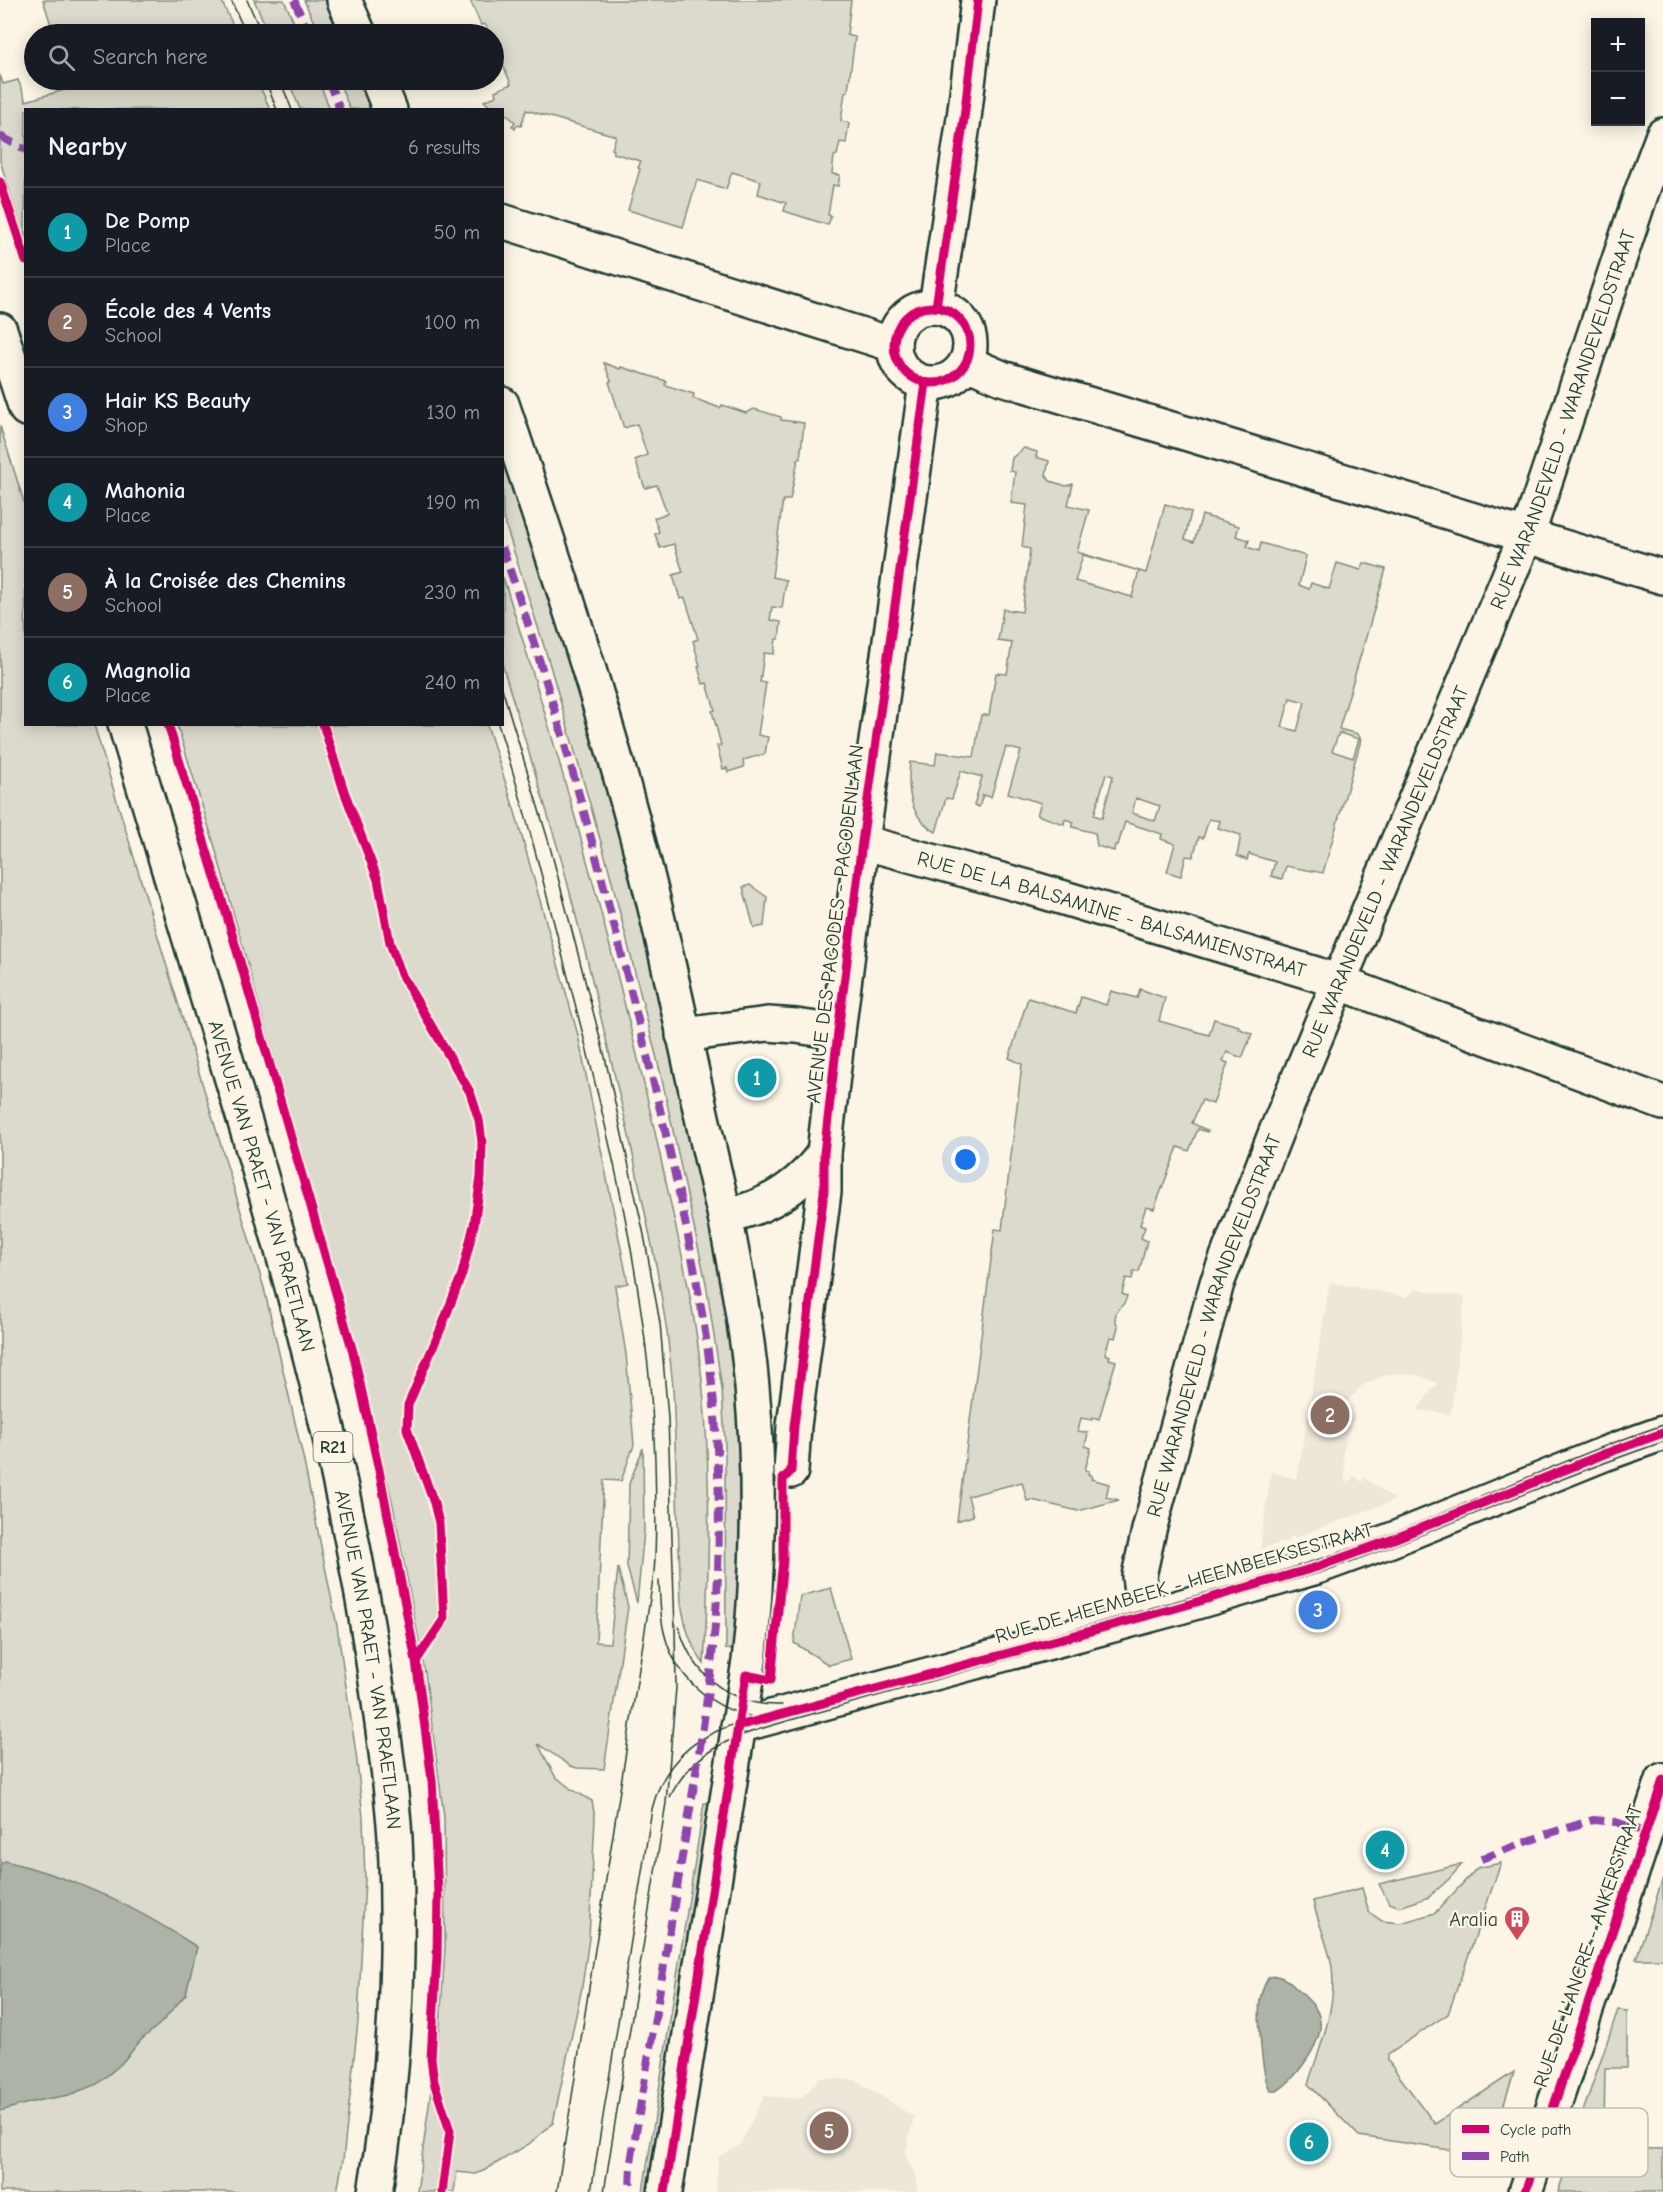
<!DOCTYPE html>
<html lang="en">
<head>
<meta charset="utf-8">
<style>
  body { margin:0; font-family:"Comic Neue",sans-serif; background:#20242c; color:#f1f3f6 }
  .controls { position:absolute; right:18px; top:18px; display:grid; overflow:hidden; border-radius:0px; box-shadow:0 3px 15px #0003 }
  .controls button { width:54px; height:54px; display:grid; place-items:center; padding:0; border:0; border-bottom:2px solid #363941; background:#171b24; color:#f1f3f6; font:30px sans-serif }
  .you { position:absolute; left:966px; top:1160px; width:21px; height:21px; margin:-15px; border:4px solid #fff; border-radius:50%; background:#1a73e8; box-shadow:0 0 0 9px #1a73e833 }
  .badge { display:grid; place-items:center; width:39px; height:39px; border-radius:50%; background:#1a73e8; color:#fff; font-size:20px; font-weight:700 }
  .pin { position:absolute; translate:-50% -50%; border:3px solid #fff; box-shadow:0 2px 6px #0006 }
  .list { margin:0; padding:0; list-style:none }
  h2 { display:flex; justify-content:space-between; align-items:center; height:78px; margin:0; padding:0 24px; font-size:26px }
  h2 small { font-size:20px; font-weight:400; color:#9ea1a6 }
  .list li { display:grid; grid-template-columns:39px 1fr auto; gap:18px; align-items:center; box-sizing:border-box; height:90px; padding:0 24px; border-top:2px solid #363941 }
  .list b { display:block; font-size:22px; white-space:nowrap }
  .list p { margin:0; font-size:20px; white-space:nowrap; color:#9ea1a6 }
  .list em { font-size:20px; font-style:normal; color:#9ea1a6 }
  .icon { flex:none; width:33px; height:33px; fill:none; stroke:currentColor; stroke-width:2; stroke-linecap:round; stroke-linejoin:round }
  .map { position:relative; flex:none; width:1663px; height:2192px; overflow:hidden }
  .search { position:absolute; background:#171b24; box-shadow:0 3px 15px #0003; left:24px; top:24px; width:480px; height:66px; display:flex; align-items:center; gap:15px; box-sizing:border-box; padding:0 21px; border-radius:33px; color:#9ea1a6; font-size:22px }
  .panel { position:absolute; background:#171b24; box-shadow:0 3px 15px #0003; left:24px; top:108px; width:480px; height:618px; border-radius:0px }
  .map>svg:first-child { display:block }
  .built { fill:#ece7d8 }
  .green { fill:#dcdacc; stroke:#7e8c80; stroke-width:1.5; fill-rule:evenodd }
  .water { fill:#aeb3a7; stroke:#758479; stroke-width:1.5 }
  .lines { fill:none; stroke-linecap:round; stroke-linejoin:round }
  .street-casing { stroke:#1f3d34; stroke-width:38 }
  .secondary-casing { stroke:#1f3d34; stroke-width:38 }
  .primary-casing { stroke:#1f3d34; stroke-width:38 }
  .street { stroke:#fcf5e5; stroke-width:33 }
  .secondary { stroke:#fcf5e5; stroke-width:33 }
  .primary { stroke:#fcf5e5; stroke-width:33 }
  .tram { stroke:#1f3d34; stroke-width:1.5 }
  .quiet { stroke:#8e44ad; stroke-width:8; stroke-dasharray:15 8; stroke-linecap:butt }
  .cycleway-casing { stroke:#fcf5e5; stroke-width:13 }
  .cycleway { stroke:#d6006c; stroke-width:9 }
  .labels { text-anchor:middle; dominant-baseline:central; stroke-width:4.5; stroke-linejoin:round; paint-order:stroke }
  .shield { fill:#fcf5e5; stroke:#617469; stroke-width:1.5 }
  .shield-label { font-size:18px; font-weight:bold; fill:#1f3d34 }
  .street-label { font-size:20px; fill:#1f3d34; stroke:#fcf5e5 }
  .poi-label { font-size:20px; fill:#1f3d34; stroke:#fcf5e5; text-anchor:end }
  .key { fill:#fcf5e5; stroke:#babeb0; stroke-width:1.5 }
  .key-label { font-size:16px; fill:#1f3d34 }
</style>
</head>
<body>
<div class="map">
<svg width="1663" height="2192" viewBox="0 0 1663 2192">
  <rect width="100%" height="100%" fill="#fcf5e5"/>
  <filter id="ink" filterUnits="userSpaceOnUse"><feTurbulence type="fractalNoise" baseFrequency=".0167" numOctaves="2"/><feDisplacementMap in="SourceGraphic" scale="12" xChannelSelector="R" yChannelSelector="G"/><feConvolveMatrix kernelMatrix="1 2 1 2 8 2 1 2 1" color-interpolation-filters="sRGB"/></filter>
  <g filter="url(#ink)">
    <g class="built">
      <path d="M 1330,1282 L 1407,1297 L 1415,1289 L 1465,1297 L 1451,1414 L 1417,1410 L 1437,1383 L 1421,1376 L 1401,1373 L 1386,1375 L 1363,1385 L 1342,1407 L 1354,1416 L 1347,1435 L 1343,1453 L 1346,1485 L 1354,1476 L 1362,1482 L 1365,1478 L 1395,1500 L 1294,1538 L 1293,1536 L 1289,1538 L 1289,1541 L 1260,1549 L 1271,1472 L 1297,1479 Z"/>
      <path d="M 820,2078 L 856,2080 L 914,2117 L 905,2155 L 915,2173 L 917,2192 L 716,2192 L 718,2157 L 740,2145 L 764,2096 L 801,2099 Z"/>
    </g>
    <g class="green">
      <path d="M 43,0 L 221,0 L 237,34 L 54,34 Z"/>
      <path d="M 254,0 L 284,0 L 299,34 L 269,34 Z"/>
      <path d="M 304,0 L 325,0 L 339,34 L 319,34 Z"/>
      <path d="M 470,0 L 851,0 L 847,35 L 855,37 L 848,91 L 845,92 L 841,121 L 849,123 L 846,143 L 840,142 L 837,155 L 834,156 L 832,174 L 840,175 L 838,186 L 833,185 L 828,215 L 831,216 L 828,225 L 784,211 L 786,203 L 758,194 L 761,181 L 732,172 L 726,189 L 697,180 L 683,227 L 628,210 L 640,169 L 638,168 L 641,161 L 613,153 L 614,150 L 612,149 L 616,136 L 526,110 L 521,126 L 517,125 L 515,129 L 512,126 L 515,122 L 502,110 L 493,109 L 484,101 L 496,96 L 495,91 L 511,84 L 494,43 L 494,34 L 490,34 L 485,24 L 481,25 Z"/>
      <path d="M 0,75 L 3,84 L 18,80 L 26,101 L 71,88 L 69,80 L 257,80 L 270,109 L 26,110 L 25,240 L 0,161 Z"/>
      <path d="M 288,80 L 318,80 L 330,109 L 300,109 Z"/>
      <path d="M 338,80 L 358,80 L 371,109 L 350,109 Z"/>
      <path d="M 604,363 L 620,369 L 621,367 L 666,381 L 665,385 L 694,394 L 693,398 L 720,408 L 722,405 L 746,413 L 754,409 L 781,417 L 781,420 L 804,423 L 800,459 L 798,459 L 790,500 L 783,500 L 772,577 L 786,580 L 782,608 L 772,607 L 770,620 L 781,622 L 779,639 L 776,639 L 774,654 L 764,653 L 760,682 L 766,683 L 758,735 L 768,737 L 765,754 L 743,760 L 744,767 L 728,772 L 727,768 L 723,769 L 717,746 L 721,745 L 712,711 L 715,710 L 707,683 L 703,684 L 698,667 L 700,666 L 693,641 L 698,639 L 685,598 L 680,599 L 673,575 L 683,572 L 674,544 L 660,548 L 655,534 L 659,532 L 654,518 L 667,513 L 657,485 L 645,488 L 635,460 L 647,455 L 637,424 L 624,428 L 609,382 L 611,381 Z"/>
      <path d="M 0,426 L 25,505 L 26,724 L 94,725 L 264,1288 L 303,1457 L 337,1626 L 356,1753 L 363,1817 L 365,1879 L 358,2021 L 343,2160 L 337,2192 L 0,2192 Z"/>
      <path d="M 1024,448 L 1037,452 L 1036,457 L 1049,461 L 1046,475 L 1050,481 L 1066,486 L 1073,484 L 1068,505 L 1089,510 L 1077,552 L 1146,573 L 1165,504 L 1191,512 L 1185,539 L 1194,542 L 1202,515 L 1239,526 L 1236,536 L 1249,540 L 1247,547 L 1259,551 L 1261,543 L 1306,556 L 1299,585 L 1309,589 L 1311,583 L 1329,589 L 1337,563 L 1361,570 L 1364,563 L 1386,569 L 1339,729 L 1358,734 L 1361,740 L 1323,873 L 1286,866 L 1282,879 L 1271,876 L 1275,862 L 1249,854 L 1247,860 L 1237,856 L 1241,835 L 1218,828 L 1220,821 L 1209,819 L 1203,838 L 1199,837 L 1193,857 L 1186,856 L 1181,876 L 1167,872 L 1175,844 L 1161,839 L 1162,834 L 1125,822 L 1118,845 L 1115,845 L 1114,851 L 1097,846 L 1095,833 L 1072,827 L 1074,822 L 1065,819 L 1064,824 L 1037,815 L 1041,803 L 1008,793 L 1021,751 L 1006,747 L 991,797 L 983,795 L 979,807 L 974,805 L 982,777 L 961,771 L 952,799 L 946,798 L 936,832 C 909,817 907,790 910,762 L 935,765 L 937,752 L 974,757 L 981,715 L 989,715 L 996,673 L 1007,674 L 1012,643 L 998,641 L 1003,609 L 1022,612 L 1030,549 L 1022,547 L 1027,505 L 1011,503 L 1015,472 L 1010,471 L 1012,458 ZM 1083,555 L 1139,571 L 1132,597 L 1075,581 ZM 1290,698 L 1305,702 L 1297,731 L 1282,727 ZM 1339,733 L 1359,739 L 1353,758 L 1332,751 ZM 1106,774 L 1113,776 L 1102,818 L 1094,815 ZM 1136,798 L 1160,806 L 1155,821 L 1132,813 Z"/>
      <path d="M 502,458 L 571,669 L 628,868 L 638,865 L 721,1265 L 736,1385 L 739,1441 L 739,1586 L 735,1650 L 726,1649 L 725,1444 L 722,1389 L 706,1283 L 661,1075 L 609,870 L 549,662 L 503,517 Z"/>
      <path d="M 503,577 C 561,760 613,945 655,1132 C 670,1203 688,1274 698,1346 C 712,1451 710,1558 704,1664 C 690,1645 685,1626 681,1603 L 673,1386 L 667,1332 L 657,1270 L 629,1136 L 588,963 L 562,862 L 503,667 Z"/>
      <path d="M 177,725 L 487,725 L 515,812 L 578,1035 L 628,1283 L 615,1286 L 626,1354 L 634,1445 L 621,1481 L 604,1480 L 596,1642 L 610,1643 L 618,1568 L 628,1607 L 604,1769 L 577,1768 L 571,1766 L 538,1744 L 555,1776 L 571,1789 L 592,1801 L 595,1818 L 589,1938 L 582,1987 L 553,2123 L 529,2144 L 485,2170 L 476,2174 L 457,2172 L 454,2192 L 417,2192 L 440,2025 L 445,1947 L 444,1817 L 425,1673 L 393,1505 L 360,1365 L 214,844 Z"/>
      <path d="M 750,885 L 767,897 L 764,926 L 754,928 L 743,887 Z"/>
      <path d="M 1140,989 L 1165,998 L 1159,1021 L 1209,1035 L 1214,1019 L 1239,1026 L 1238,1028 L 1252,1034 L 1242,1058 L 1227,1052 L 1223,1061 L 1228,1063 L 1213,1104 L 1202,1100 L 1192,1123 L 1208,1131 L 1207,1132 L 1198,1129 L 1189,1151 L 1178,1147 L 1154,1209 L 1146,1207 L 1140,1225 L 1145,1227 L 1141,1238 L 1147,1241 L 1139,1272 L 1134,1271 L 1132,1279 L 1126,1278 L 1122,1294 L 1127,1296 L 1125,1302 L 1116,1313 L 1115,1319 L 1118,1327 L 1115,1338 L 1110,1337 L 1105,1354 L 1110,1356 L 1109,1359 L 1116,1361 L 1099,1419 L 1093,1417 L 1092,1420 L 1081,1418 L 1078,1431 L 1088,1433 L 1085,1446 L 1091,1448 L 1085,1470 L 1089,1471 L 1088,1474 L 1092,1476 L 1091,1479 L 1109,1484 L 1106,1497 L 1119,1500 L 1078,1511 L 1032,1500 L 1027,1501 L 1022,1482 L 968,1496 L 973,1516 L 957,1521 L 995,1229 L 1002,1230 L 1022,1064 L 1009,1058 L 1028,998 L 1076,1013 L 1081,997 L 1106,1005 L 1111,991 L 1137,998 Z"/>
      <path d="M 643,1448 L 644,1531 L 637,1603 L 627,1567 L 629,1484 Z"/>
      <path d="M 831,1588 L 851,1659 L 829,1665 L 794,1643 L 800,1596 Z"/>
      <path d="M 704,1803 L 712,1804 L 650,2192 L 643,2192 Z"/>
      <path d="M 1501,1863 L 1448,2014 L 1388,2054 L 1388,2061 L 1435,2124 L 1514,2072 L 1488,2156 L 1359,2136 L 1308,2084 C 1320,2047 1337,2007 1332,1967 C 1329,1947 1318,1923 1313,1901 L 1362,1888 L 1369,1912 L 1382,1921 L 1401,1923 L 1435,1913 L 1477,1868 Z"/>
      <path d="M 1462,1864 L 1449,1879 L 1429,1897 L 1400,1907 L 1389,1903 L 1379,1884 Z"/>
      <path d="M 1663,1878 L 1663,1959 L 1636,1959 Z"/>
      <path d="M 1618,2010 L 1627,2011 L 1627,2068 L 1605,2068 L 1604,2129 L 1577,2129 Z"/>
      <path d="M 1580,2148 L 1663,2149 L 1663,2192 L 1558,2192 L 1572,2150 Z"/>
    </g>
    <g class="water">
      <path d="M 5,1861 C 76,1878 136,1907 197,1947 L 186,1994 L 162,2022 L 141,2040 L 121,2064 L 97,2084 L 69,2095 L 36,2101 L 0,2111 L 0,1865 Z"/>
      <path d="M 1276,1976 C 1286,1977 1292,1985 1299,1991 C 1308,1999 1319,2009 1320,2021 C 1323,2043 1295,2080 1277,2091 L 1271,2091 C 1261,2079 1258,2015 1260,1999 C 1262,1991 1264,1984 1269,1977 Z"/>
    </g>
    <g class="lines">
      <defs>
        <g id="street">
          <path d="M 344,0 L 359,34"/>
          <path d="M 378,80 L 390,110"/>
          <path d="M 502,221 L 894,345"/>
          <circle cx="932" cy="345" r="38"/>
          <path d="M 936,307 L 964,118 L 978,0"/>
          <path d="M 967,363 L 1002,378 L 1663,577"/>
          <path d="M 502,404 C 554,557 605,711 645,867 C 675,983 696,1100 725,1216 C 766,1208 800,1187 824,1153"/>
          <path id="s1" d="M 862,842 L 1031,888 L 1316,974 L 1663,1103"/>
          <path d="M 683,1035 L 768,1024 L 796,1026 L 838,1032"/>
          <path d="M 791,1471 L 794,1426 L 824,1192 L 824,1153 L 838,1032 L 862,842 L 926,383"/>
          <path id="s2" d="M 1144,1616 L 1139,1576 L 1149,1530 L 1217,1283 L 1276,1132 L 1532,521 L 1642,191 L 1663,135"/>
          <path d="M 738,1726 L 1176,1608 L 1317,1567 L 1391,1540 L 1604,1454 L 1663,1433"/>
          <path d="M 1525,2192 L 1663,1780"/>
        </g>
        <path id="secondary" d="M 665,2192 L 749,1661 C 759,1573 760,1475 752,1387 C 747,1330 736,1273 725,1216"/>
        <g id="primary">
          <path d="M 0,330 L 26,409"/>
          <path id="s3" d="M 125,724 C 167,859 207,994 247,1129 C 302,1313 350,1498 377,1688 C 384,1738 392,1788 395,1838 C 401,1956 395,2076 375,2192"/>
        </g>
      </defs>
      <use href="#street" class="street-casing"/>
      <use href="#secondary" class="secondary-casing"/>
      <use href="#primary" class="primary-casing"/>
      <use href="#street" class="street"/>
      <use href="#secondary" class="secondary"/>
      <use href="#primary" class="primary"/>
      <g class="tram">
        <path d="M 231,0 L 246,34"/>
        <path d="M 247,0 L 262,34"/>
        <path d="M 265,80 L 277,110"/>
        <path d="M 280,80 L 292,110"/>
        <path d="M 502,688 L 549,843 L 605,1057 L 644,1235 L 660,1323 L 668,1418 L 675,1628 L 676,1688 L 666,1803 L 604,2192"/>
        <path d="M 498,724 C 527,814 549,905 573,996 C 613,1149 649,1302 655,1460 C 656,1498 657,1535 654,1573 L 557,2192"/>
        <path d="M 659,1581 C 660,1598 660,1616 664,1632 C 674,1676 711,1709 754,1717"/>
        <path d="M 679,1627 C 692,1676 733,1707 782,1705"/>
        <path d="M 670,1797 C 696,1744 743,1734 794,1719 L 1319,1573 C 1435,1533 1547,1481 1663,1442"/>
        <path d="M 591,2192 L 652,1809 C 666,1753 703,1732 756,1717 L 1245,1582 C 1293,1568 1341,1553 1388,1535 C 1480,1499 1569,1457 1663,1425"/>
      </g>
      <g class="quiet">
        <path d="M 294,0 L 309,34"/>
        <path d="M 328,80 L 340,110"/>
        <path d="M 0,136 L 26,150"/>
        <path d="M 502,547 C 552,690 592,837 629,984 C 658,1099 687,1215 705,1332 C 719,1419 721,1510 717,1597 C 712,1682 697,1767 683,1851 C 666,1955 648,2058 631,2162 L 630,2192"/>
        <path d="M 1481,1859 L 1547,1834 L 1593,1820 L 1616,1822 L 1645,1832"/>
      </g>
      <defs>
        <g id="cycleway">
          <path d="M 0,182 L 26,261"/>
          <circle cx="932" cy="345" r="38"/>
          <path d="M 936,307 L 964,118 L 978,0"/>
          <path d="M 168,724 L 226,913 L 353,1352 L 380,1475 L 416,1661 L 432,1780 L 438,1892 L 437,1956 L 431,2058 L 434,2082 L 450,2131 L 442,2192"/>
          <path d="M 323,724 L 344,791 L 378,880 L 390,943 L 401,974 L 470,1092 L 479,1120 L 482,1142 L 481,1177 L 474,1225 L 462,1274 L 442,1326 L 408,1405 L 407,1429 L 434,1503 L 439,1523 L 444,1619 L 416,1661"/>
          <path d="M 738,1726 L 1176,1608 L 1317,1567 L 1391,1540 L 1604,1454 L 1663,1433"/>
          <path d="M 665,2192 L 746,1675 L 771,1680 L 783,1560 L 783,1479 L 791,1471 L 794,1426 L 824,1192 L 824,1153 L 838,1032 L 862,842 L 926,383"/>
          <path d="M 1525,2192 L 1663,1780"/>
        </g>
      </defs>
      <use href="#cycleway" class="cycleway-casing"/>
      <use href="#cycleway" class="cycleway"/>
    </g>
  </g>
  <defs>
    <symbol id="building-pin" viewBox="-11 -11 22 30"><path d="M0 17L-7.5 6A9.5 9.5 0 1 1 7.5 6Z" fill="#d1495b" stroke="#fcf5e5"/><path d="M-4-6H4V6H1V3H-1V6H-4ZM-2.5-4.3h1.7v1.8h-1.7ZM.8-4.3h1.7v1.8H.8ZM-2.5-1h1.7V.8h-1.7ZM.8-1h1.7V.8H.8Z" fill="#fff"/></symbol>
  </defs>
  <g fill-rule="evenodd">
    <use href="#building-pin" x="1502" y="1904" width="30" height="40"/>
  </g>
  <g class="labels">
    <rect class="shield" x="313.5" y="1432" width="39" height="30" rx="4.5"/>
    <g class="shield-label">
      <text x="333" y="1447">R21</text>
    </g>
    <g class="street-label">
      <text stroke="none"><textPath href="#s2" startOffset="1274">RUE WARANDEVELD - WARANDEVELDSTRAAT</textPath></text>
      <text stroke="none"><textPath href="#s2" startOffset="788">RUE WARANDEVELD - WARANDEVELDSTRAAT</textPath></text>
      <text stroke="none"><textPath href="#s1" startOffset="260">RUE DE LA BALSAMINE - BALSAMIENSTRAAT</textPath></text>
      <text transform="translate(835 924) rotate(-83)">AVENUE DES PAGODES - PAGODENLAAN</text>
      <text stroke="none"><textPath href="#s3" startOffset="482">AVENUE VAN PRAET - VAN PRAETLAAN</textPath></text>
      <text stroke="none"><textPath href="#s2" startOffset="302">RUE WARANDEVELD - WARANDEVELDSTRAAT</textPath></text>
      <text transform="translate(1184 1583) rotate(-16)">RUE DE HEEMBEEK - HEEMBEEKSESTRAAT</text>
      <text stroke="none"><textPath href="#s3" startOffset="968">AVENUE VAN PRAET - VAN PRAETLAAN</textPath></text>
      <text transform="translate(1588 1946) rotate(-71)">RUE DE L'ANCRE - ANKERSTRAAT</text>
    </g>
    <g class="poi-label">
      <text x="1498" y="1919">Aralia</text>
    </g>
  </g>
  <rect x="1450" y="2108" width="198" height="69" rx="9" class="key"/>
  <rect x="1462" y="2125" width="27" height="8" fill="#d6006c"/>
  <rect x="1462" y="2152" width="27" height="8" fill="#8e44ad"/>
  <g class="key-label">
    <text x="1500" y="2135">Cycle path</text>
    <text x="1500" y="2162">Path</text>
  </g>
</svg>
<div class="controls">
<button>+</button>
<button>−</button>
</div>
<div class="you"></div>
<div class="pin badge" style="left:757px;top:1078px;background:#0f9aa8">1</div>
<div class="pin badge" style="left:1330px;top:1415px;background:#8d6e63">2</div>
<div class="pin badge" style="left:1318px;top:1610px;background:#3f7fe0">3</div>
<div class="pin badge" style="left:1385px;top:1850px;background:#0f9aa8">4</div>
<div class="pin badge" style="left:829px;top:2131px;background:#8d6e63">5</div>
<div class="pin badge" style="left:1309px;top:2142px;background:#0f9aa8">6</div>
<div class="search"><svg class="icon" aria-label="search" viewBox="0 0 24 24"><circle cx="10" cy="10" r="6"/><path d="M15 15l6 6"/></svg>Search here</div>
<section class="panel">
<h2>Nearby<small>6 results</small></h2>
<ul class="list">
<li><span class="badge" style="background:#0f9aa8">1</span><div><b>De Pomp</b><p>Place</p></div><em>50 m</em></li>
<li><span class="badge" style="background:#8d6e63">2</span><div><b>École des 4 Vents</b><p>School</p></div><em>100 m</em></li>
<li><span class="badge" style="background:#3f7fe0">3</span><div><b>Hair KS Beauty</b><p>Shop</p></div><em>130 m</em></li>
<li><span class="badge" style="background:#0f9aa8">4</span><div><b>Mahonia</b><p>Place</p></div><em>190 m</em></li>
<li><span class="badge" style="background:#8d6e63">5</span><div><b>À la Croisée des Chemins</b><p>School</p></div><em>230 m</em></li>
<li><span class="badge" style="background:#0f9aa8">6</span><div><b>Magnolia</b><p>Place</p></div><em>240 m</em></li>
</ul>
</section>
</div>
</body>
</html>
